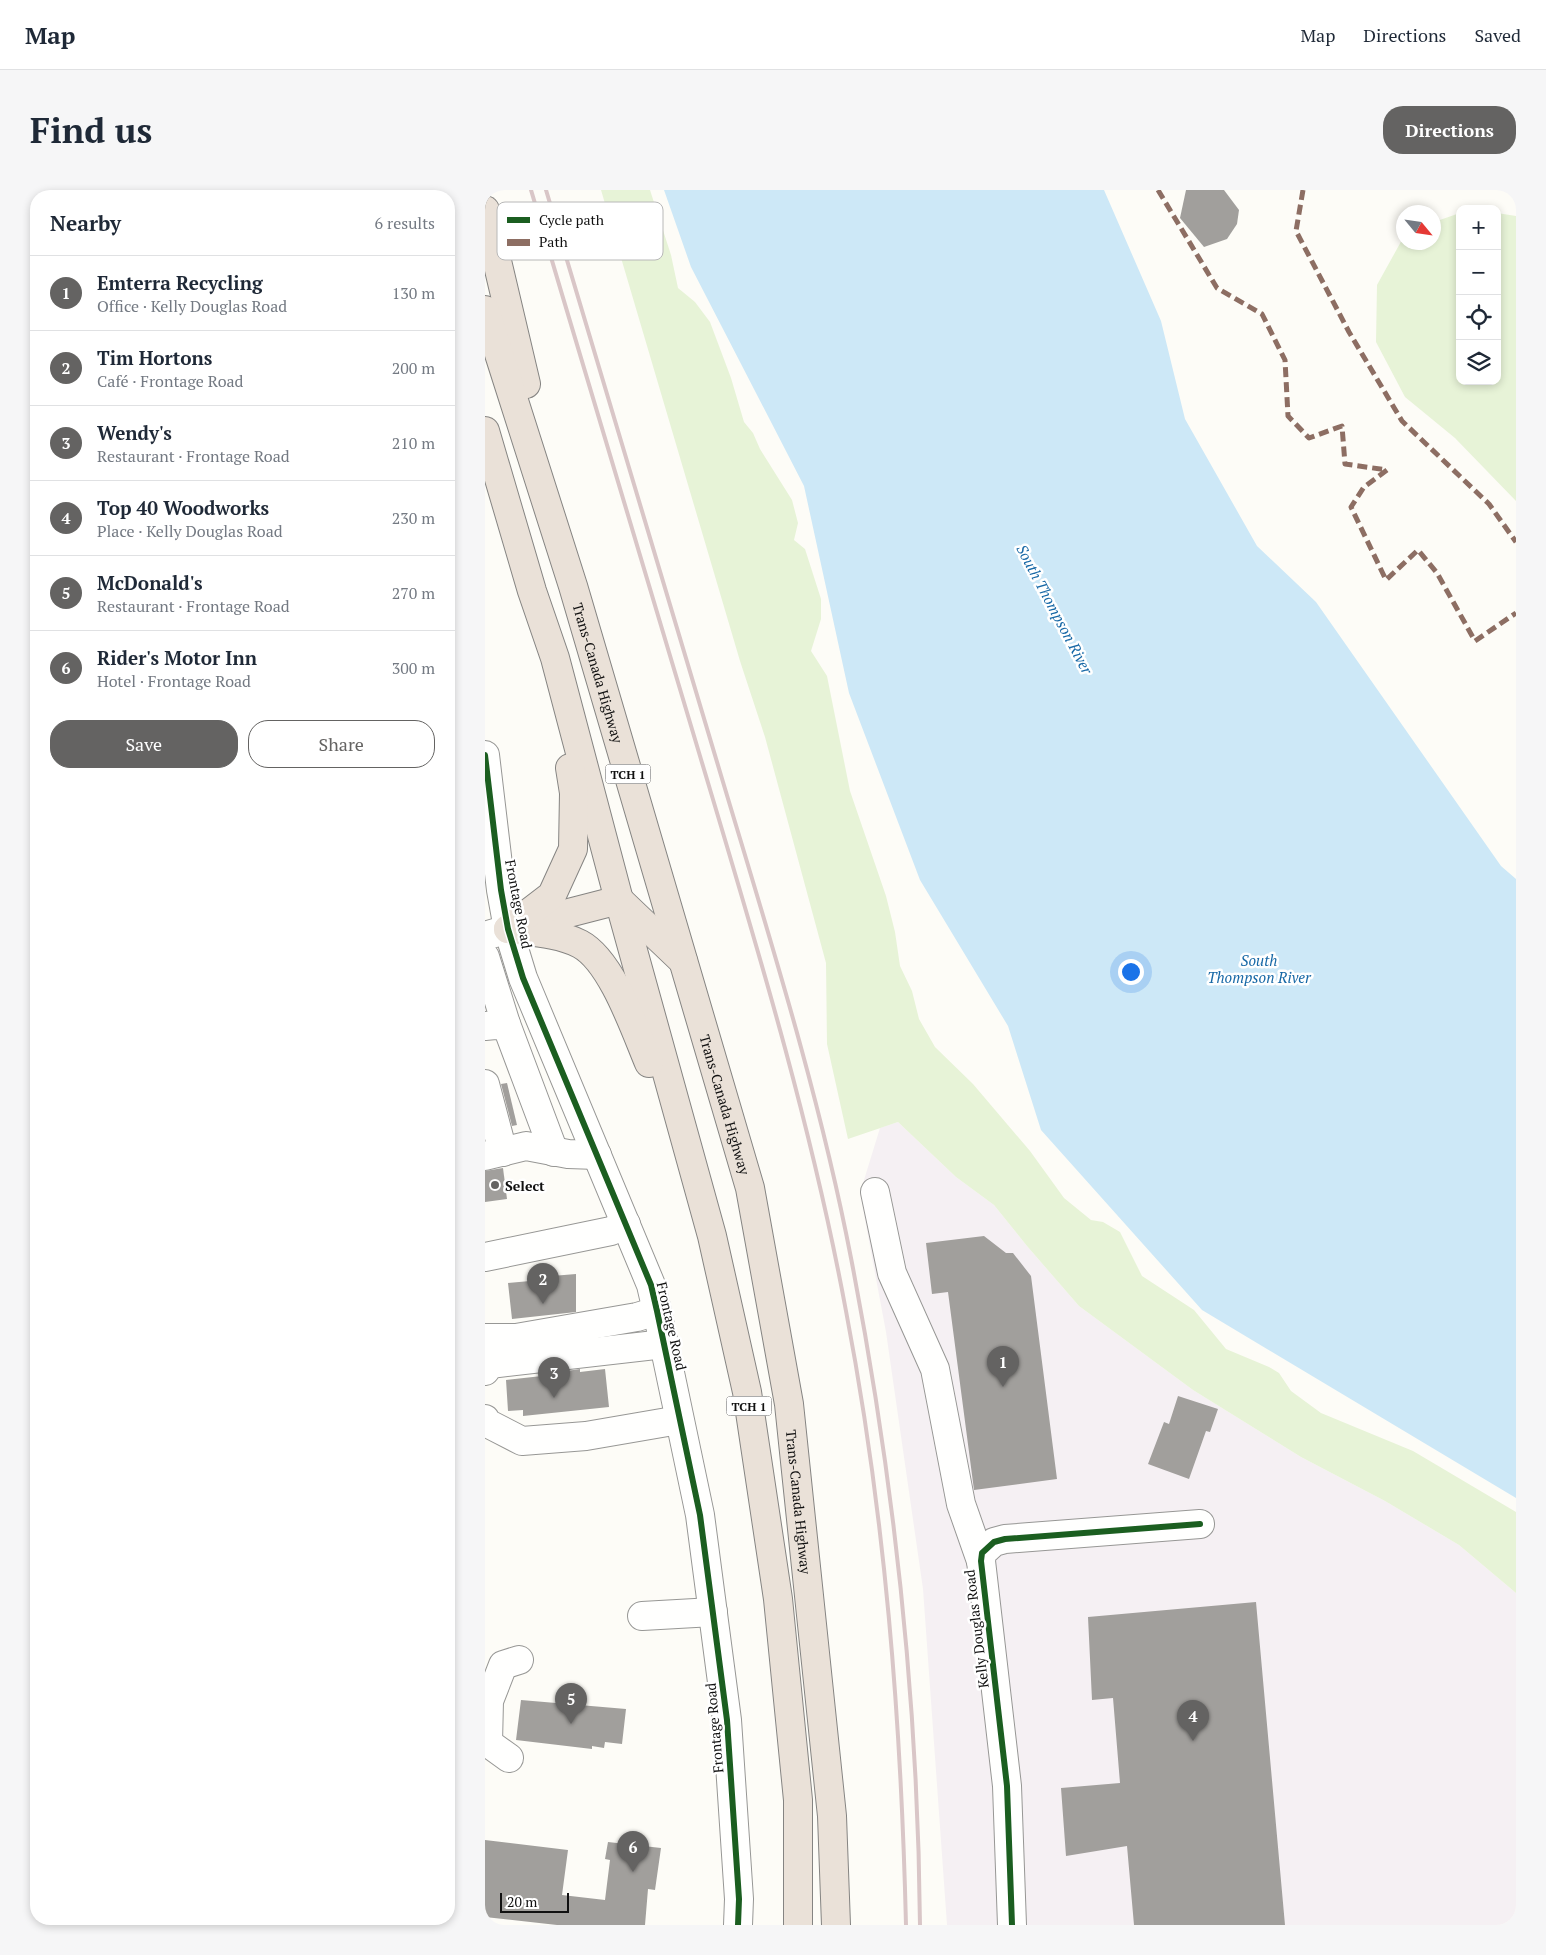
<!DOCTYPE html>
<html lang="en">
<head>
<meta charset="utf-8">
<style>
  body { margin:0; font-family:"PT Serif",serif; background:#f6f6f7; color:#1f2937 }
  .controls { position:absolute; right:15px; top:15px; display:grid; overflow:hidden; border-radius:10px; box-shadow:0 2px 8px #0003 }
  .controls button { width:45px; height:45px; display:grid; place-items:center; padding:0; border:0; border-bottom:1px solid #e0e1e3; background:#fff; color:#1f2937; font:25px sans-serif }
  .compass { position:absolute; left:911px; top:15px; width:45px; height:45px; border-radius:50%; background:#fff; box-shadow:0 2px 8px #0003; rotate:119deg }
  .scale { position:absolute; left:15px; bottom:12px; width:69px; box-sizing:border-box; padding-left:5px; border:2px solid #111; border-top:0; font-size:14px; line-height:18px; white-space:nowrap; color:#111; -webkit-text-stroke:4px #fff; paint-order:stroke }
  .you { position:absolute; left:645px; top:781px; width:18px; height:18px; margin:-12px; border:4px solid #fff; border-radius:50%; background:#1a73e8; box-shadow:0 0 0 8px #1a73e833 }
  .badge { display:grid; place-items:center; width:32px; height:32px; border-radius:50%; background:#646362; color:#fff; font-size:16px; font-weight:700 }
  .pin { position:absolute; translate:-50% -41px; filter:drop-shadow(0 1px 2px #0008) }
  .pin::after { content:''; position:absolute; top:26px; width:18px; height:15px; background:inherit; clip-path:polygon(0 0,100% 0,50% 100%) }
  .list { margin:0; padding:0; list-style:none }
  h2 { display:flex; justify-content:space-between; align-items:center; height:65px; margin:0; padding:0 20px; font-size:21px }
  h2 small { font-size:16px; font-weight:400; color:#747a83 }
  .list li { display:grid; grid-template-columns:32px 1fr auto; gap:15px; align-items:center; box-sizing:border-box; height:75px; padding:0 20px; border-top:1px solid #e0e1e3 }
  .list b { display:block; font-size:19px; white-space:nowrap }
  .list p { margin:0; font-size:16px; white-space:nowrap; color:#747a83 }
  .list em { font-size:16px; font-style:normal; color:#747a83 }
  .actions { display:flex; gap:10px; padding:15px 20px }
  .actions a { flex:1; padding:11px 0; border:1px solid #646362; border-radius:20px; text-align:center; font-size:18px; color:#646362 }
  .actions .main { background:#646362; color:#fff }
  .icon { flex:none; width:28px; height:28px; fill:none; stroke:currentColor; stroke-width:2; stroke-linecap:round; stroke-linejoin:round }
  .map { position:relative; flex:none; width:1031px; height:1735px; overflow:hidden; border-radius:20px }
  header { display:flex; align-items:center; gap:30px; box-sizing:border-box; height:70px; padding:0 25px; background:#fff; border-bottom:1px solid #e0e1e3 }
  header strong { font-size:24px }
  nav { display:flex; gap:28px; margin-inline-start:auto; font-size:18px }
  .intro { display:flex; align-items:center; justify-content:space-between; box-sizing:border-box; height:120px; padding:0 30px }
  h1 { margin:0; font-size:35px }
  .button { padding:12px 22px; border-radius:20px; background:#646362; color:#fff; font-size:18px; font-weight:700 }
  main { display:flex; gap:30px; padding:0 30px }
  aside { flex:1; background:#fff; border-radius:20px; box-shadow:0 2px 8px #0003 }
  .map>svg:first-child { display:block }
  .industrial { fill:#f5f0f3 }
  .green { fill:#e7f3d7 }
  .water { fill:#cde8f7 }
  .building { fill:#a19f9c }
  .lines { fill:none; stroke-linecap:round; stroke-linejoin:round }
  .minor-casing { stroke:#979795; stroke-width:30 }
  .highway-casing { stroke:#858482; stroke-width:30 }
  .minor { stroke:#fffffe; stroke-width:28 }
  .highway { stroke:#eae1d8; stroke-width:28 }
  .rail { stroke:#d9c6c7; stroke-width:4 }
  .quiet { stroke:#8d6e63; stroke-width:5; stroke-dasharray:10 5; stroke-linecap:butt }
  .cycleway-casing { stroke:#fff; stroke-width:9 }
  .cycleway { stroke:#1b5e20; stroke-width:6 }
  .poi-dot { fill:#646362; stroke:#fff; stroke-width:2 }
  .labels { text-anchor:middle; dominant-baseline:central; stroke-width:5; stroke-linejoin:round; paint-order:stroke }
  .shield { fill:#fff; stroke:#585858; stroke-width:1 }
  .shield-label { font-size:12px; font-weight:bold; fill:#111 }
  .street-label { font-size:14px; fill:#111; stroke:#fff }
  .poi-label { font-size:14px; font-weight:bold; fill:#111; stroke:#fff; text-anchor:start }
  .water-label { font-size:15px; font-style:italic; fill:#1768a6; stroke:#fff }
  .key { fill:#fff; stroke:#b8b8b8; stroke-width:1 }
  .key-label { font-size:14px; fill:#111 }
</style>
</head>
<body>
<header>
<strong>Map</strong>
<nav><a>Map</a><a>Directions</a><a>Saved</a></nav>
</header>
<div class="intro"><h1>Find us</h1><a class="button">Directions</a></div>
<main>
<aside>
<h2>Nearby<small>6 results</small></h2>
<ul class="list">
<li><span class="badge">1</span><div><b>Emterra Recycling</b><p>Office · Kelly Douglas Road</p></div><em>130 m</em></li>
<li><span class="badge">2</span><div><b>Tim Hortons</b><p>Café · Frontage Road</p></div><em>200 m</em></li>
<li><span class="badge">3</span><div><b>Wendy's</b><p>Restaurant · Frontage Road</p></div><em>210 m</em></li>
<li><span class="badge">4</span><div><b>Top 40 Woodworks</b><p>Place · Kelly Douglas Road</p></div><em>230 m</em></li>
<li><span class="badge">5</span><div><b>McDonald's</b><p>Restaurant · Frontage Road</p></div><em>270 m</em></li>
<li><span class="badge">6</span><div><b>Rider's Motor Inn</b><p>Hotel · Frontage Road</p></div><em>300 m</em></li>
</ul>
<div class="actions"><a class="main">Save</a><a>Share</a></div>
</aside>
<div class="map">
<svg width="1031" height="1735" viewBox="0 0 1031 1735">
  <rect width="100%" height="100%" fill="#fdfcf7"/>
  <path class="industrial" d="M 413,932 L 471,987 L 509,1015 L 542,1056 L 594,1116 L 708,1200 L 816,1267 L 900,1311 L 974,1355 L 1031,1403 L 1031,1735 L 462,1735 L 438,1399 L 401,1142 L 375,1003 L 395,938 Z"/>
  <g class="green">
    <path d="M 116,0 L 165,0 L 186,65 L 193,98 L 210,112 L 225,132 L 246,188 L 259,232 L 268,243 L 275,259 L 307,310 L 313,333 L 309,350 L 320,359 L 336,409 L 336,429 L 326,461 L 342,486 L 365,601 L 401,706 L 410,742 L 415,776 L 427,801 L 434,829 L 450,857 L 488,894 L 545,961 L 579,1008 L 606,1030 L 618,1032 L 635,1042 L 657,1086 L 709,1120 L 741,1159 L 784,1177 L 794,1183 L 806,1201 L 836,1223 L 928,1261 L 1031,1322 L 1031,1403 L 974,1355 L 900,1311 L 816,1267 L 708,1200 L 594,1116 L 542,1056 L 509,1015 L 471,987 L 413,932 L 363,949 L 342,854 L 341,773 L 280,547 L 255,471 Z"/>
    <path d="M 975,23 L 975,191 L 1012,191 L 1012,23 L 1031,26 L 1031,311 L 970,248 L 920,207 L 891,152 L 892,95 L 918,48 L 918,52 L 948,52 L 949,32 Z"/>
  </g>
  <path class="water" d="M 179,0 L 619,0 L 676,131 L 700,229 L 772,356 L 831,412 L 1016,676 L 1031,689 L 1031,1308 L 717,1120 L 556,940 L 523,836 L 435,690 L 364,503 L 319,296 L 206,77 Z"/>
  <g class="building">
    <path d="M 701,0 L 739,0 L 754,20 L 752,34 L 742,49 L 719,57 L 695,28 Z"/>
    <path d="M 22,893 L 32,935 L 27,936 L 16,894 Z"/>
    <path d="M 18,978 L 22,1009 L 0,1012 L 0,981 Z"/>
    <path d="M 499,1046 L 521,1063 L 528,1063 L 546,1086 L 572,1289 L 489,1300 L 463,1102 L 447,1104 L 441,1053 Z"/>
    <path d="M 91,1084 L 91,1122 L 27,1129 L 23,1093 L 67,1089 L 67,1086 Z"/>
    <path d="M 95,1179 L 95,1182 L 120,1179 L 124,1217 L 38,1226 L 38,1220 L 23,1221 L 21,1190 L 75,1184 L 75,1182 Z"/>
    <path d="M 693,1206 L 733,1219 L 725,1242 L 721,1241 L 704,1289 L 663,1274 L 679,1232 L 684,1234 Z"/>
    <path d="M 771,1412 L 800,1735 L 649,1735 L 642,1656 L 581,1666 L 576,1598 L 635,1593 L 628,1508 L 607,1510 L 603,1427 Z"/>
    <path d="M 36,1510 L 141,1519 L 137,1554 L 120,1552 L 119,1558 L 107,1556 L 107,1559 L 31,1550 Z"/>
    <path d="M 0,1650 L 83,1660 L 77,1705 L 120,1710 L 125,1670 L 120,1669 L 123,1652 L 176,1658 L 170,1700 L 163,1699 L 160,1735 L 72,1735 L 0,1727 Z"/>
  </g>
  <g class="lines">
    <defs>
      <g id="minor">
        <path d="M 0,565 L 16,700 L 23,739 L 38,788 L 166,1095 L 172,1121 L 215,1325 L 242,1530 L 254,1709 L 253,1735"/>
        <path d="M 0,746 L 23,739"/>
        <path d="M 0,767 L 21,834"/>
        <path d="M 0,836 L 21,834 L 69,962"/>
        <path d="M 0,894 L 18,962"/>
        <path d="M 0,966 L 41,956 L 83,964 L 112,965"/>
        <path d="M 390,1002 L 407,1083 L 450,1179 L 476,1314 L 496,1371"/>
        <path d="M 0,1067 L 126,1041 L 141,1034"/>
        <path d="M 0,1148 L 31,1148 L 152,1127 L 172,1121"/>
        <path d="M 0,1181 L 5,1174 L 179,1154"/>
        <path d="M 0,1229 L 2,1233 L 37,1251 L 101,1246 L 194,1230"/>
        <path d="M 157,1426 L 228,1422"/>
        <path d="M 24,1568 L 3,1553 L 4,1511 L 18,1475 L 34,1470"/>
        <path d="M 527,1735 L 522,1596 L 496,1371 L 497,1363 L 509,1352 L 520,1349 L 715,1334"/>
      </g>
      <g id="highway">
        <path d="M 0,20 L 41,194"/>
        <path id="s1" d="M 0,120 L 88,396 L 265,998 L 304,1214 L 347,1626 L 351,1735"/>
        <path d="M 0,241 L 47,401 L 70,468 L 134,710 L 227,1046 L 262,1202 L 293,1409 L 313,1610 L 313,1735"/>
        <path d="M 134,710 L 198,771"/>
        <path d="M 37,735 L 134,710"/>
        <path d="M 23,739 C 46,742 74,743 95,754 C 127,771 150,840 164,873"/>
        <path d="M 23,739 L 67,705 L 88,659 L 89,603 L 85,578"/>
      </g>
    </defs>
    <use href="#minor" class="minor-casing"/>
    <use href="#highway" class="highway-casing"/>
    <use href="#minor" class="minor"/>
    <use href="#highway" class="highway"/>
    <g class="rail">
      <path d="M 46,0 C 102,189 159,378 215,566 C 270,750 326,932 361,1121 C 400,1324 416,1528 421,1735"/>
      <path d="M 61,0 C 120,197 179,395 238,592 C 285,749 335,907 366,1068 C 409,1289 433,1510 435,1735"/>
    </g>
    <g class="quiet">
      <path d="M 673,0 L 732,98 L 777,124 L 800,170 L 803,226 L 824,248 L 857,236 L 860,274 L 902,280 L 879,297 L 866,317 L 901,390 L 933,360 L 952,383 L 990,451 L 1031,423"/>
      <path d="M 818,0 L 811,41 L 864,142 L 917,231 L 1004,314 L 1031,352"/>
    </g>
    <defs>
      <g id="cycleway">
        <path d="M 0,565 L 16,700 L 23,739 L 38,788 L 166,1095 L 172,1121 L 215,1325 L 242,1530 L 254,1709 L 253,1735"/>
        <path d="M 527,1735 L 522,1596 L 496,1371 L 497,1363 L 509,1352 L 520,1349 L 715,1334"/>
      </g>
    </defs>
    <use href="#cycleway" class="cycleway-casing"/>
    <use href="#cycleway" class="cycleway"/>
  </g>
  <circle class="poi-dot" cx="10" cy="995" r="5"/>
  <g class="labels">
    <g class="shield">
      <rect x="120.5" y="574.5" width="45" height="19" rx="4"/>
      <rect x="241.5" y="1206.5" width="45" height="19" rx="4"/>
    </g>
    <g class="shield-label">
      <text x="143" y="584">TCH 1</text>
      <text x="264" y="1216">TCH 1</text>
    </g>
    <g class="street-label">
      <text stroke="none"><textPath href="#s1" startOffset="380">Trans-Canada Highway</textPath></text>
      <text transform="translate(34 714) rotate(79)">Frontage Road</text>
      <text stroke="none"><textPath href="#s1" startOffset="830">Trans-Canada Highway</textPath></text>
      <text transform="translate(187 1136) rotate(77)">Frontage Road</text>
      <text stroke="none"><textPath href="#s1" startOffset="1235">Trans-Canada Highway</textPath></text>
      <text transform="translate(491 1439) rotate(-97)">Kelly Douglas Road</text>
      <text transform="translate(229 1538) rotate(-95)">Frontage Road</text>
    </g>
    <g class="poi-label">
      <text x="20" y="995">Select</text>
    </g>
    <g class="water-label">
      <text transform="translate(570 419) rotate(62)">South Thompson River</text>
      <text x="774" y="770">South<tspan x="774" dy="17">Thompson River</tspan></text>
    </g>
  </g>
  <rect x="12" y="12" width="166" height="58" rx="8" class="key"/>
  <rect x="22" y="27" width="23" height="6" fill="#1b5e20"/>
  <rect x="22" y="49" width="23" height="7" fill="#8d6e63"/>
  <g class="key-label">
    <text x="54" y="35">Cycle path</text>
    <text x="54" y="57">Path</text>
  </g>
</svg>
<div class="controls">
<button>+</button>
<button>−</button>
<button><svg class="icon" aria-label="locate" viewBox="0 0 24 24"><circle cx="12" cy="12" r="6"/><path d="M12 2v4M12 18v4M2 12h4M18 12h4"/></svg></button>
<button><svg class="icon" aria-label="layers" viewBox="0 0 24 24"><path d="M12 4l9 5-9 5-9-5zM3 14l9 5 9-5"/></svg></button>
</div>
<svg class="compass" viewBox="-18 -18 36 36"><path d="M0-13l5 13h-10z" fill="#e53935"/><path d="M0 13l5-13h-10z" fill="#747a83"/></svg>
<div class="scale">20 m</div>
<div class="you"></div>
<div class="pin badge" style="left:518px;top:1197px">1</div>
<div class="pin badge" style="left:58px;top:1114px">2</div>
<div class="pin badge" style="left:69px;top:1208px">3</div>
<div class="pin badge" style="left:708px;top:1551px">4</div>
<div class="pin badge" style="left:86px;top:1534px">5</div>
<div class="pin badge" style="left:148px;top:1682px">6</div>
</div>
</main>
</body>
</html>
